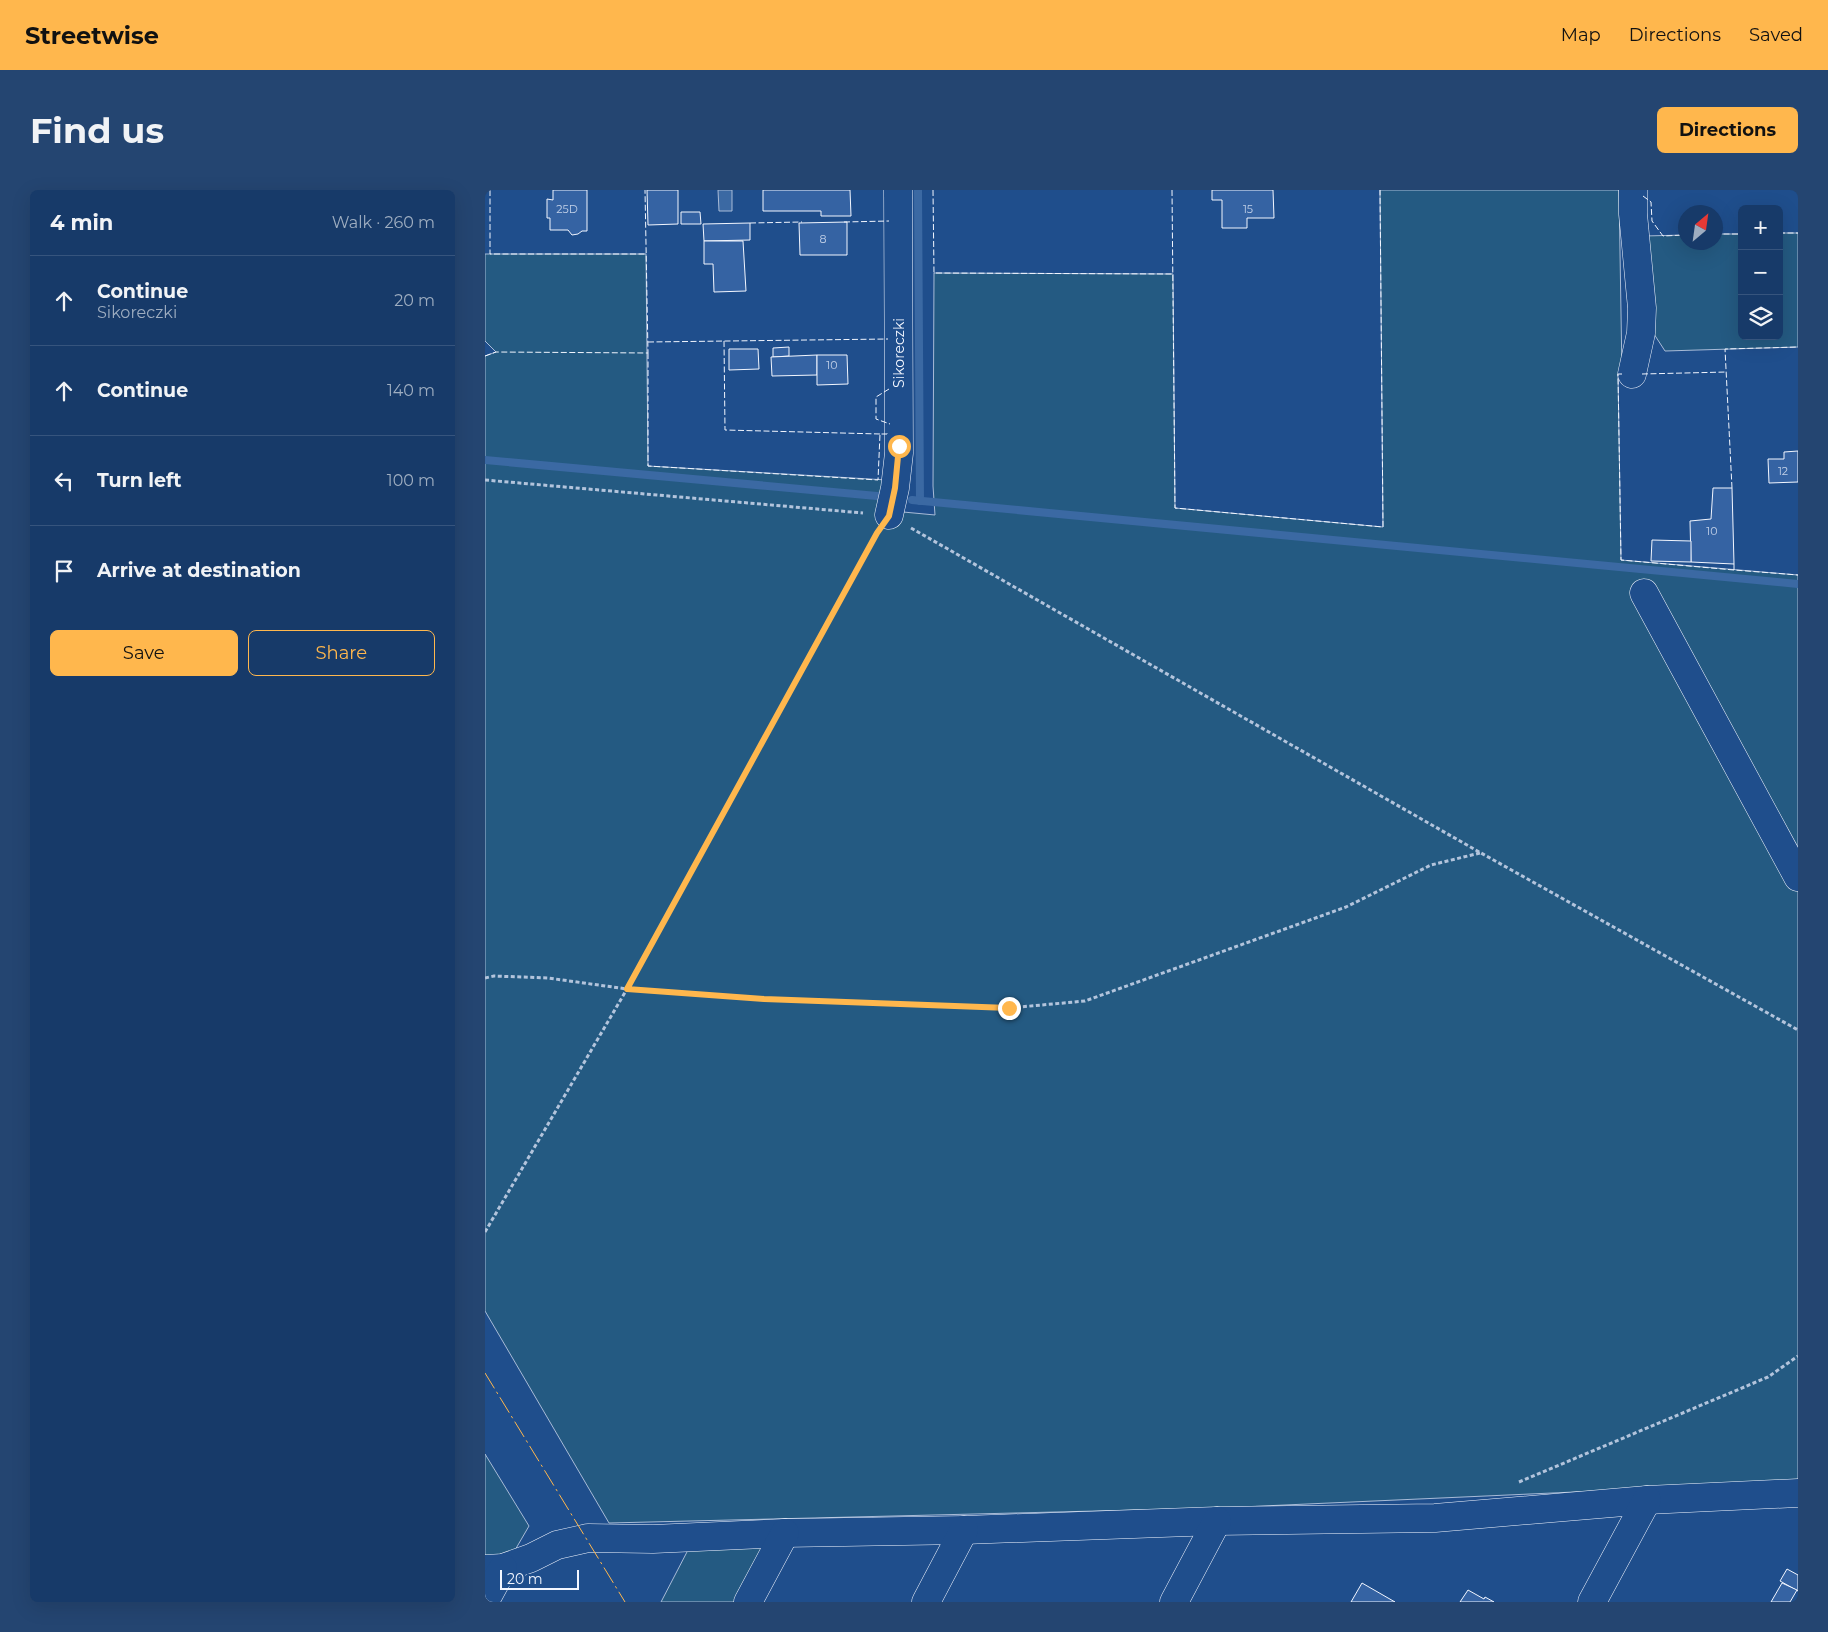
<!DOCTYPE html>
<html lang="en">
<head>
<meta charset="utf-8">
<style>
  body { margin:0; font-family:Montserrat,sans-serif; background:#244571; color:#f1f3f6 }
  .controls { position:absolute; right:15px; top:15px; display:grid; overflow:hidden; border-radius:8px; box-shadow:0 5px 20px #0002 }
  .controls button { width:45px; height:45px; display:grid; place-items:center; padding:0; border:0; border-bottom:1px solid #36547d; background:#173a69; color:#f1f3f6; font:25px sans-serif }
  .compass { position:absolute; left:1193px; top:15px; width:45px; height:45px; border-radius:50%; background:#173a69; box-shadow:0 5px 20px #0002; rotate:29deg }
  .scale { position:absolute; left:15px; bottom:12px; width:79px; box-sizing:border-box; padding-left:5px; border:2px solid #f2f6ff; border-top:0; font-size:14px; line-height:18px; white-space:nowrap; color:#f2f6ff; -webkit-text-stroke:4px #1f4e8c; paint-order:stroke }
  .stop { position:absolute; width:15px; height:15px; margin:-11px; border:4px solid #ffb74d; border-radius:50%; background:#fff }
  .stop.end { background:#ffb74d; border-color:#fff; box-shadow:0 1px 5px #0008 }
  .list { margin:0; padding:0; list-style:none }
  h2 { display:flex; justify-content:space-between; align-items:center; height:65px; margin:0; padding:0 20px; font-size:21px }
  h2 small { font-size:16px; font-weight:400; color:#9eadc0 }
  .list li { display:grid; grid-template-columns:32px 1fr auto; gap:15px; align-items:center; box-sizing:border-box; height:90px; padding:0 20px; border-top:1px solid #36547d }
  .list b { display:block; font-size:19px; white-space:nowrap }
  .list p { margin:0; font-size:16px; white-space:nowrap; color:#9eadc0 }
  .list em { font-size:16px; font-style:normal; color:#9eadc0 }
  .actions { display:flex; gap:10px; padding:15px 20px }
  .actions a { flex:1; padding:11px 0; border:1px solid #ffb74d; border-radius:8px; text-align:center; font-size:18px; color:#ffb74d }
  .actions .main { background:#ffb74d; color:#111 }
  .icon { flex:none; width:28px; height:28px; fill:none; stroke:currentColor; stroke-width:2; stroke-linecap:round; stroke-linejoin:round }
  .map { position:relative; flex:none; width:1313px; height:1412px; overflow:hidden; border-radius:8px }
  header { display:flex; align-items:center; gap:30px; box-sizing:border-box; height:70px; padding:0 25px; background:#ffb74d; color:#111 }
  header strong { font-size:24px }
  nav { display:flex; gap:28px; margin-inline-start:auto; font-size:18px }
  .intro { display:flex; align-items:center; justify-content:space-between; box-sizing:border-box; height:120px; padding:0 30px }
  h1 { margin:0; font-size:35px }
  .button { padding:12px 22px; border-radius:8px; background:#ffb74d; color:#111; font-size:18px; font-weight:700 }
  main { display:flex; gap:30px; padding:0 30px }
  aside { flex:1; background:#173a69; border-radius:8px; box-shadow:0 5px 20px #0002 }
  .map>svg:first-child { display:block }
  .green { fill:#245a82; stroke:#a8bbd7 }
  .water { fill:#3b69a3; stroke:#a8bbd7 }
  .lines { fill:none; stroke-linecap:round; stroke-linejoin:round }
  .stream { stroke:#3b69a3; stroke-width:8 }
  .building { fill:#3563a3; stroke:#f2f6ff }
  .minor-casing { stroke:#f2f6ff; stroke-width:29 }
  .path { stroke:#b3c4dc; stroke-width:3; stroke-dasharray:4 2.5; stroke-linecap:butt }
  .minor { stroke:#1f4e8c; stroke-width:28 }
  .fence { stroke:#f2f6ff; stroke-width:1; stroke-dasharray:6 2.5; stroke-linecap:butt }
  .power { stroke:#ffb74d; stroke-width:1; stroke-dasharray:18 4 2.5 4; stroke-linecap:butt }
  .route { stroke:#ffb74d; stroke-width:6 }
  .labels { text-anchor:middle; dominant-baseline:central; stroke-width:4; stroke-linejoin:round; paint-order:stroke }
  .number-label { font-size:11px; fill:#c3d1e8 }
  .street-label { font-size:14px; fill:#f2f6ff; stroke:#1f4e8c }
</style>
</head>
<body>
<header>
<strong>Streetwise</strong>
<nav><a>Map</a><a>Directions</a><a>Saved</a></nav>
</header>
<div class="intro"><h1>Find us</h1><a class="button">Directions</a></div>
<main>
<aside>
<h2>4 min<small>Walk · 260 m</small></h2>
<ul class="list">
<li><svg class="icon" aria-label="ahead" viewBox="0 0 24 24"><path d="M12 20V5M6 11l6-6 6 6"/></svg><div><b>Continue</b><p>Sikoreczki</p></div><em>20 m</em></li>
<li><svg class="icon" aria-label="ahead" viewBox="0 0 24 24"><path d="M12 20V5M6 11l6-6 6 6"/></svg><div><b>Continue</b></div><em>140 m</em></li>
<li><svg class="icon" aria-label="left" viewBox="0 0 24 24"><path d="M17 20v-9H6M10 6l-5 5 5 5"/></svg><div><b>Turn left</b></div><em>100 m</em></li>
<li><svg class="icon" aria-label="arrive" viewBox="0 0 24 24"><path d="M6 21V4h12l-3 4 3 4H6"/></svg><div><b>Arrive at destination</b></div></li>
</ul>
<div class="actions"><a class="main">Save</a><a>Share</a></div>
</aside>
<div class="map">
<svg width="1313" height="1412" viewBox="0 0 1313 1412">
  <rect width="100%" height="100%" fill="#1f4e8c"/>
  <g class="green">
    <path d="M 895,0 L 1134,0 L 1137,184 L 1133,184 L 1136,370 L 1313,385 L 1313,1292 L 733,1318 L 124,1333 L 0,1121 L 0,166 L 11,162 L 0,151 L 0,64 L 161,64 L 163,276 L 402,290 L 397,320 L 450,325 L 448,296 L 449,83 L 688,84 L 690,318 L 898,337 Z"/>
    <path d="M 1294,43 L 1313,43 L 1313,157 L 1180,161 L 1169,144 L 1159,46 L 1200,45 L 1200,52 L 1230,52 L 1231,44 L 1257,44 L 1257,146 L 1294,146 Z"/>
    <path d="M 0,1264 L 44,1336 L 26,1367 L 0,1368 Z"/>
    <path d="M 286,1356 L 256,1412 L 176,1412 L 203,1360 Z"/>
  </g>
  <path class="water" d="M 233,0 L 247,0 L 247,21 L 234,21 Z"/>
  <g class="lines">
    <g class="stream">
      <path d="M 433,0 L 435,311"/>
      <path d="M 0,270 L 403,307"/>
      <path d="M 427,310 L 1313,394"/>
    </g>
  </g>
  <g class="building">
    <path d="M 68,0 L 102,0 L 102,41 L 97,41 L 93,44 L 87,45 L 83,40 L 65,40 L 65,28 L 62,28 L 62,9 L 68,10 Z"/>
    <path d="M 162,0 L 193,0 L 193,34 L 163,35 Z"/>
    <path d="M 278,0 L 365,0 L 366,26 L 336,26 L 336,21 L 278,21 Z"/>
    <path d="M 727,0 L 788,0 L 789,28 L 762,28 L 762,38 L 737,38 L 737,10 L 727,10 Z"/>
    <path d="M 196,22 L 215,22 L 216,34 L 196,34 Z"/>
    <path d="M 362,32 L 362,65 L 315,65 L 314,33 Z"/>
    <path d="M 265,33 L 265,50 L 219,51 L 218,34 Z"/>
    <path d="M 219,51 L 258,51 L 261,101 L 229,102 L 228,74 L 219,74 Z"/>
    <path d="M 304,157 L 304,166 L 288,167 L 288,158 Z"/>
    <path d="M 244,159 L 273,159 L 274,179 L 244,180 Z"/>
    <path d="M 332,165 L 332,185 L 287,186 L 286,167 Z"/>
    <path d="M 332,165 L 362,165 L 363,194 L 332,195 Z"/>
    <path d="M 1313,261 L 1313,292 L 1284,293 L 1283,269 L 1299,269 L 1299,262 Z"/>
    <path d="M 1228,298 L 1247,298 L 1249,374 L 1206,372 L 1205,331 L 1226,329 Z"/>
    <path d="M 1167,350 L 1206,351 L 1206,372 L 1166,371 Z"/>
    <path d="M 1302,1379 L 1313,1385 L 1313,1401 L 1295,1391 Z"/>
    <path d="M 877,1393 L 910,1412 L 866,1412 Z"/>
    <path d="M 1297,1393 L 1312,1400 L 1305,1412 L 1286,1412 Z"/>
    <path d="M 983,1400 L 999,1409 L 1000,1407 L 1009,1412 L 975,1412 Z"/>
  </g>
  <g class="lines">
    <defs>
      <g id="minor">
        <path d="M 1147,184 L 1156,143 L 1157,118 L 1148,24 L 1148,0"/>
        <path d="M 404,325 L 410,298 L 414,263 L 413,0"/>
        <path d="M 1159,403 L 1313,687"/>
        <path d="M 0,1379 L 18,1378 L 46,1368 L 72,1355 L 103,1348 L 168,1349 L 300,1343 L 479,1340 L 732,1331 L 950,1328 L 1162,1310 L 1313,1303"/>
        <path d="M 0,1411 L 18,1378"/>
        <path d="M 263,1412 L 300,1343"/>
        <path d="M 441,1412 L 479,1340"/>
        <path d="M 689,1412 L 732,1331"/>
        <path d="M 1107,1412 L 1162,1310"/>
      </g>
    </defs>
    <use href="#minor" class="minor-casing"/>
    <g class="path">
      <path d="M 0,290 L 378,323"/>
      <path d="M 426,338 L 996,663 L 1313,840"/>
      <path d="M 0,788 L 9,786 L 63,788 L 142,799 L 279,809 L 524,818 L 600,811 L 861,717 L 946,675 L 995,663"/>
      <path d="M 0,1042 L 142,799 L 390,347"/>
      <path d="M 1034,1292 L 1283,1187 L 1313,1166"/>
    </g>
    <use href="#minor" class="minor"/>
    <g class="fence">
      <path d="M 5,0 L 5,64 L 161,64"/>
      <path d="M 448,0 L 449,83 L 688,84"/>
      <path d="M 687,0 L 690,318 L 898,337 L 895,0"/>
      <path d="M 1158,6 L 1166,12 L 1167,31 L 1178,46 L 1200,45"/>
      <path d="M 359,32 L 404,31"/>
      <path d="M 265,33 L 317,32"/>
      <path d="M 1294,43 L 1313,43"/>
      <path d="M 1230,44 L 1257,44"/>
      <path d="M 239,151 L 240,240 L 395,244"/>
      <path d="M 163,152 L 403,149"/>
      <path d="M 163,163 L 163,276 L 393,290 L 395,244 L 402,244 L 403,242"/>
      <path d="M 0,166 L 11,162 L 163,163 L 160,0"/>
      <path d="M 1137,184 L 1133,184 L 1136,370 L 1249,380"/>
      <path d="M 1157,184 L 1242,182"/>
      <path d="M 404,199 L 391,207 L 391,229 L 405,234"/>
      <path d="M 1247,298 L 1240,159 L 1313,157"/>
      <path d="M 1249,374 L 1249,380 L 1313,385"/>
    </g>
    <path class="power" d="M 0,1183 L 140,1412"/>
  </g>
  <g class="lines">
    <path class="route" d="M 414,256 L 410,298 L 404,326 L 392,343 L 142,799 L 279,809 L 524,818"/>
  </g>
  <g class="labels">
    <g class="number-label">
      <text x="82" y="19">25D</text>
      <text x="763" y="19">15</text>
      <text x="338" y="49">8</text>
      <text x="347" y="175">10</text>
      <text x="1298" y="281">12</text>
      <text x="1227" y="341">10</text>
    </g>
    <g class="street-label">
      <text transform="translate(414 163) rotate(-90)">Sikoreczki</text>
    </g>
  </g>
</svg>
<div class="controls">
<button>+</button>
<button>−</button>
<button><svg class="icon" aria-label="layers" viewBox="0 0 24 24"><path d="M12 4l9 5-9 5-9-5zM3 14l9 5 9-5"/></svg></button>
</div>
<svg class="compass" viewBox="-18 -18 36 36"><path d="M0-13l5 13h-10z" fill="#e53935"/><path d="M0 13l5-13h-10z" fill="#9eadc0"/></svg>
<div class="scale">20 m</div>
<div class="stop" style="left:414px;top:256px"></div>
<div class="stop end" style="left:524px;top:818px"></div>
</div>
</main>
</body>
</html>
